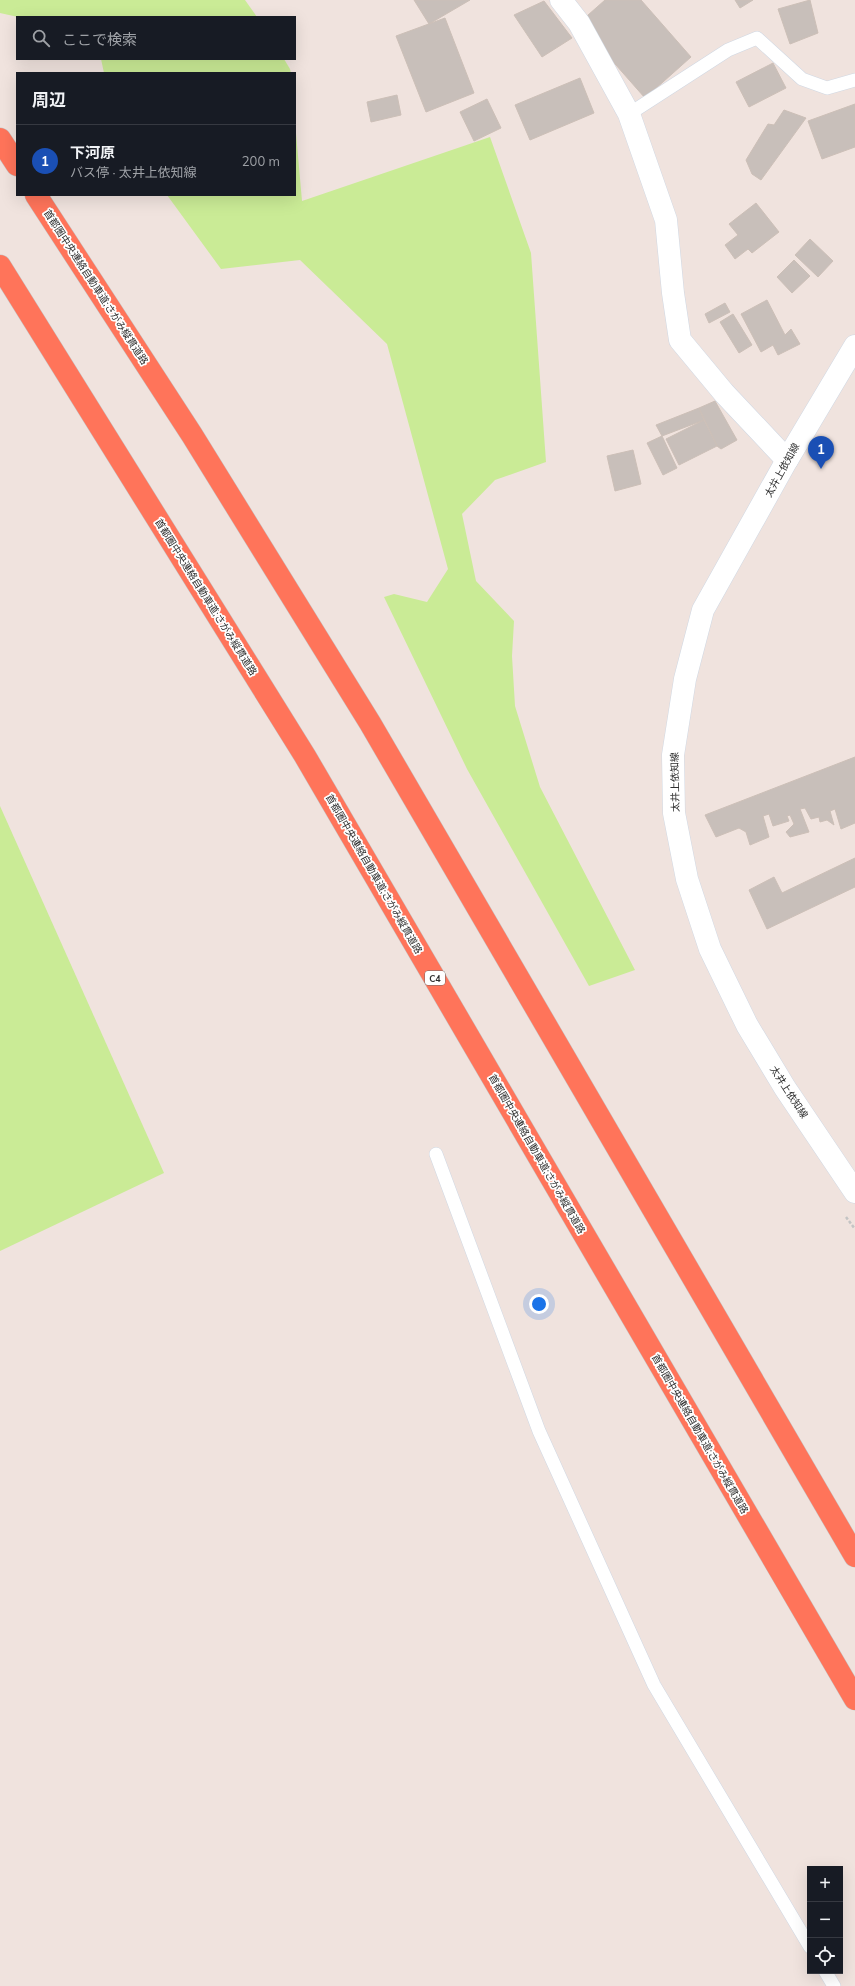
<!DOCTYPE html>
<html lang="ja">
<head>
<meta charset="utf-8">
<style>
  body { margin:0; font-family:Mulish,"Noto Sans JP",sans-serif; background:#20242c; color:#f1f3f6 }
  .controls { position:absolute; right:12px; bottom:12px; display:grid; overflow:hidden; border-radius:0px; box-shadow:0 4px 16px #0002 }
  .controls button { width:36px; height:36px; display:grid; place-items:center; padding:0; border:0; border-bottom:1px solid #363941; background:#171b24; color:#f1f3f6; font:20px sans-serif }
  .you { position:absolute; left:539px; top:1304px; width:14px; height:14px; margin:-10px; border:3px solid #fff; border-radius:50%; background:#1a73e8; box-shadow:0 0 0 6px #1a73e833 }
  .badge { display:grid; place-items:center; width:26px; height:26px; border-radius:50%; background:#7c3aed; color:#fff; font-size:13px; font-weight:700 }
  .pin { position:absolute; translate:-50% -33px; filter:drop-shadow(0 1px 2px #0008) }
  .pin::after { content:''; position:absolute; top:21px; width:14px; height:12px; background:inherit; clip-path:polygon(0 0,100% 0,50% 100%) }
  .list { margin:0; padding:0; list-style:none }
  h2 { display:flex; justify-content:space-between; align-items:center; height:52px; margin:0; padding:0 16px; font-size:17px }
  h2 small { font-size:13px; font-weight:400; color:#9ea1a6 }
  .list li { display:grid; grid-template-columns:26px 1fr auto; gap:12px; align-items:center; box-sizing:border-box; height:72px; padding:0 16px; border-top:1px solid #363941 }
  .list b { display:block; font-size:15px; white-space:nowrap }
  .list p { margin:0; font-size:13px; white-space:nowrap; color:#9ea1a6 }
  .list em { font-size:13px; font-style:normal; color:#9ea1a6 }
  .icon { flex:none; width:22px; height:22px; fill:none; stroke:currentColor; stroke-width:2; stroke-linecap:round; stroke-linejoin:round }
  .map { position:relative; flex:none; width:855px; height:1986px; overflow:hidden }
  .search { position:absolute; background:#171b24; box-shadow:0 4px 16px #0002; left:16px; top:16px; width:280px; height:44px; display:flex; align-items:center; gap:10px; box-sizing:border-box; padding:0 14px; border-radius:0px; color:#9ea1a6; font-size:15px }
  .panel { position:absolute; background:#171b24; box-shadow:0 4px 16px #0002; left:16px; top:72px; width:280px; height:124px; border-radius:0px }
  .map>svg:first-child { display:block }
  .green { fill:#caeb96 }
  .building { fill:#c8bfba; stroke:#ccbfb7 }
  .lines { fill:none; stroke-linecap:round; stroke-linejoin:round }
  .lane-casing { stroke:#d0d8e3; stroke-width:14 }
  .street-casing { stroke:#d0d8e3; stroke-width:23 }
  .secondary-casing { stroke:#d0d8e3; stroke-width:23 }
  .highway-casing { stroke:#c4c4c4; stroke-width:23 }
  .path { stroke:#c4c4c4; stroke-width:2.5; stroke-dasharray:3 2; stroke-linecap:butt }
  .lane { stroke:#fff; stroke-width:13 }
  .street { stroke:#fff; stroke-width:22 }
  .secondary { stroke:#fff; stroke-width:22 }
  .highway { stroke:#ff745a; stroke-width:22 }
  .labels { text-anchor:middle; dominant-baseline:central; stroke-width:3.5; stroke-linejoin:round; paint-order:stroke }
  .shield { fill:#fff; stroke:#6c6c6c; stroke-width:1 }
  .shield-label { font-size:9px; font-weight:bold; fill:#2d2d2d }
  .street-label { font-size:10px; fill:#2d2d2d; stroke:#fff }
</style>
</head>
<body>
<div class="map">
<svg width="855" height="1986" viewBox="0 0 855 1986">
  <rect width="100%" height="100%" fill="#f0e3de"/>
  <g class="green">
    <path d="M 0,0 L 245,0 L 257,17 L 18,17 L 0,13 Z"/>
    <path d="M 101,59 L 284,59 L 290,69 L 291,73 L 104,73 Z"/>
    <path d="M 295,122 L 302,201 L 490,137 L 531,253 L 546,462 L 495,480 L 462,514 L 476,581 L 514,621 L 512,656 L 515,706 L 540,787 L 635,970 L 589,986 L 467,769 L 384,597 L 394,594 L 427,602 L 448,569 L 387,344 L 300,260 L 221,269 L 167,195 L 295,195 Z"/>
    <path d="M 0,806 L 164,1173 L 0,1251 Z"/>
  </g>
  <g class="building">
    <path d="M 414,0 L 470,0 L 429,24 Z"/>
    <path d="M 605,0 L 641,0 L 691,57 L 645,98 L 579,23 Z"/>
    <path d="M 735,0 L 753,0 L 740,8 Z"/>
    <path d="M 810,0 L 818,33 L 790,44 L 778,9 Z"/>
    <path d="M 544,1 L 572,38 L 542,57 L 514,15 Z"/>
    <path d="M 445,18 L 474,93 L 426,112 L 396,36 Z"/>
    <path d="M 773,63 L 786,88 L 749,107 L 736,82 Z"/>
    <path d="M 580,78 L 594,113 L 530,140 L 515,105 Z"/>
    <path d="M 397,95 L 401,115 L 371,122 L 367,102 Z"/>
    <path d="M 487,99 L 501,128 L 474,141 L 460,112 Z"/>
    <path d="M 855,104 L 855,147 L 822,159 L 808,121 Z"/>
    <path d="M 784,110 L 806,118 L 761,180 L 752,174 L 746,160 L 768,124 L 774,125 Z"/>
    <path d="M 756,203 L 779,232 L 752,253 L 748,249 L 735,259 L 725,245 L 738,235 L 729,224 Z"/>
    <path d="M 810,239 L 833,261 L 818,277 L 795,255 Z"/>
    <path d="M 794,260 L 810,276 L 792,293 L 777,277 Z"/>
    <path d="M 767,300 L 785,335 L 791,329 L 800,344 L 778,355 L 773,345 L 761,352 L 741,314 Z"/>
    <path d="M 725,303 L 730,312 L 709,323 L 705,314 Z"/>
    <path d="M 733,314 L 752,345 L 739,353 L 720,322 Z"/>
    <path d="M 715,401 L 737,440 L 721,449 L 717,446 L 699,408 Z"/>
    <path d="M 699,408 L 704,420 L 662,436 L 656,425 Z"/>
    <path d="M 704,420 L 717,446 L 679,465 L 666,439 Z"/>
    <path d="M 662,436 L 677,468 L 663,475 L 647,443 Z"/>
    <path d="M 633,450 L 641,484 L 615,491 L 607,456 Z"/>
    <path d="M 855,757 L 855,823 L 841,829 L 835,809 L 830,811 L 834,825 L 827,820 L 820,822 L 819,817 L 811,819 L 805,808 L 800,809 L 809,832 L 790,837 L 786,832 L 794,824 L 790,815 L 787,816 L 789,821 L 773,826 L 769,814 L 763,816 L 769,837 L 750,845 L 746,832 L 739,828 L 716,837 L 705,815 Z"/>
    <path d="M 855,858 L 855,887 L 767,929 L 749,890 L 774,877 L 782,893 Z"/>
  </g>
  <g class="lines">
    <defs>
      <g id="lane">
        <path d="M 629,114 L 728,50 L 757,38 L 802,79 L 827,88 L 855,80"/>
        <path d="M 436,1154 L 539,1431 L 654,1685 L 810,1947"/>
        <path d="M 825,1971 L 834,1986"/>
      </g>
      <path id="street" d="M 561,0 L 579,23 L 629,114 L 666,220 L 673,293 L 680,340 L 724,393 L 787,460"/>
      <path id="secondary" d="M 855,346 L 787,460 L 703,610 L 685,679 L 673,755 L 674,813 L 687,879 L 710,949 L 747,1025 L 785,1088 L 855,1192"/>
      <g id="highway">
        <path d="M 0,139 L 17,165"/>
        <path d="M 36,195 L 192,435 L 370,723 L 855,1556"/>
        <path d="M 0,266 L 305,756 L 855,1699"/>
      </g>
    </defs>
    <use href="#lane" class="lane-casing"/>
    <use href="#street" class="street-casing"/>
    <use href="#secondary" class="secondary-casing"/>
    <use href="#highway" class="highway-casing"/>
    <path class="path" d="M 846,1217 L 855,1229"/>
    <use href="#lane" class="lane"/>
    <use href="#street" class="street"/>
    <use href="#secondary" class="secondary"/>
    <use href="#highway" class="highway"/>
  </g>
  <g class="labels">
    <rect class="shield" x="425" y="971" width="20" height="14" rx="3"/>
    <g class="shield-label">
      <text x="435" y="978">C4</text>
    </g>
    <g class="street-label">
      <text transform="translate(96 287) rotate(57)">首都圏中央連絡自動車道;さがみ縦貫道路</text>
      <text transform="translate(782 470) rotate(-61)">太井上依知線</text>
      <text transform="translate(206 597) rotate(58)">首都圏中央連絡自動車道;さがみ縦貫道路</text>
      <text transform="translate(675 782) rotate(-91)">太井上依知線</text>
      <text transform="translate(374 874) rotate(60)">首都圏中央連絡自動車道;さがみ縦貫道路</text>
      <text transform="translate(789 1092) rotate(57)">太井上依知線</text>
      <text transform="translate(537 1154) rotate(60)">首都圏中央連絡自動車道;さがみ縦貫道路</text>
      <text transform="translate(700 1434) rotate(60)">首都圏中央連絡自動車道;さがみ縦貫道路</text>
    </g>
  </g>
</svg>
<div class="controls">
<button>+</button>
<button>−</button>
<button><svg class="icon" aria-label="locate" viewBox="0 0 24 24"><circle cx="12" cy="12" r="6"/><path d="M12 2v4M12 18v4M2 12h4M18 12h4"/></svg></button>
</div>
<div class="you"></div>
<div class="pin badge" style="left:821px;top:469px;background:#1a4fb4">1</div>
<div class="search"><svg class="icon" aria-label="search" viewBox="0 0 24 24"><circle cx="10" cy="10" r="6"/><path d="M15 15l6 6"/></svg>ここで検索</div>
<section class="panel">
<h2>周辺<small></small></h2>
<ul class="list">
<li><span class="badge" style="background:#1a4fb4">1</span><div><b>下河原</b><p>バス停 · 太井上依知線</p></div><em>200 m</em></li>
</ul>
</section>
</div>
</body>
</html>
